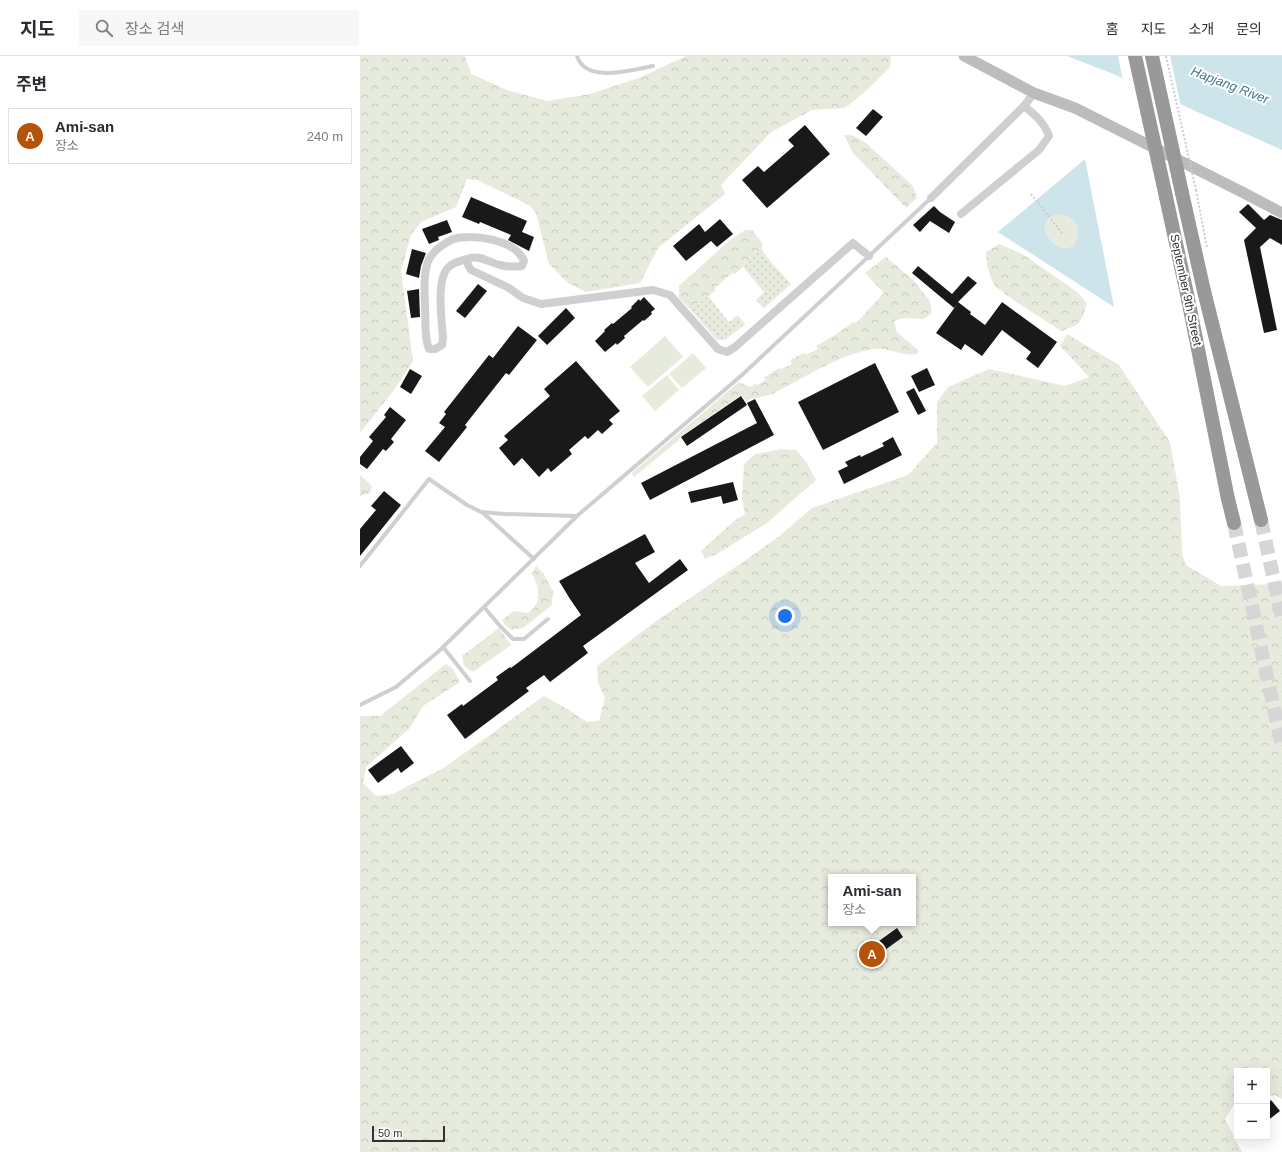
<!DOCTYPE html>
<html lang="ko">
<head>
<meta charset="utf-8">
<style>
  body { margin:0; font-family:Arial,"Noto Sans KR",sans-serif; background:#f7f7f7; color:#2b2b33 }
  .controls { position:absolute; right:12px; bottom:12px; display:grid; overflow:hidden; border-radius:0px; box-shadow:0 4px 16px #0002 }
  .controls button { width:36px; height:36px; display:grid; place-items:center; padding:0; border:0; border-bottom:1px solid #e1e1e2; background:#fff; color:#2b2b33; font:20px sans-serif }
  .scale { position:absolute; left:12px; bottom:10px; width:73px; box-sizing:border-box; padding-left:4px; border:2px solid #323232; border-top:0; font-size:11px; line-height:14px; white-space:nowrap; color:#323232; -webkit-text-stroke:3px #fff; paint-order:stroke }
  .you { position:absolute; left:425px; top:560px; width:14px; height:14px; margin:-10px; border:3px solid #fff; border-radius:50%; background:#1a73e8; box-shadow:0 0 0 6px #1a73e833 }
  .badge { display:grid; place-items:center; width:26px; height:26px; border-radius:50%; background:#b45309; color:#fff; font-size:13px; font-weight:700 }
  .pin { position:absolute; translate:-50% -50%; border:2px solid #fff; box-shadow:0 1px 4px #0006 }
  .popup { position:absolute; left:468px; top:818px; width:88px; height:52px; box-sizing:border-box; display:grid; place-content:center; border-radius:0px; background:#fff; filter:drop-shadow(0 1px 3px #0005); font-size:13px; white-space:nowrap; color:#7c7c81 }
  .popup b { font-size:15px; color:#2b2b33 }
  .popup::after { content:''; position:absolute; left:50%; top:100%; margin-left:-8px; border:8px solid transparent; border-top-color:#fff }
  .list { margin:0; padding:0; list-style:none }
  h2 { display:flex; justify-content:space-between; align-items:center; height:52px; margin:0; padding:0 16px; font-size:17px }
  h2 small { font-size:13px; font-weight:400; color:#7c7c81 }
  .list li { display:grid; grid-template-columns:26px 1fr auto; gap:12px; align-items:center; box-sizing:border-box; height:56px; margin:0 8px 8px; padding:0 8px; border:1px solid #e1e1e2; border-radius:0px }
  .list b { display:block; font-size:15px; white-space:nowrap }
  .list p { margin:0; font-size:13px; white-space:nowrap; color:#7c7c81 }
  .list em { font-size:13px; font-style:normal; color:#7c7c81 }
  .icon { flex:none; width:22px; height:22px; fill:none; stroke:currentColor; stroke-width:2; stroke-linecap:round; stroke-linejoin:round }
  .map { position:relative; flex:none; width:922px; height:1096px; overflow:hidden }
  header { display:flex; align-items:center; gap:24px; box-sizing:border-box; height:56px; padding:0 20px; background:#fff; border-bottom:1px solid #e1e1e2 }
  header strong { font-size:19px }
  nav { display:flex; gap:22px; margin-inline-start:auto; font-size:14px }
  .search { width:280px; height:36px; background:#f7f7f7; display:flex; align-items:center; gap:10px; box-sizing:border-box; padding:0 14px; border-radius:0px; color:#7c7c81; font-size:15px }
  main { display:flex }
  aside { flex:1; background:#fff }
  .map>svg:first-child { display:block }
  .grass { fill:url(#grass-dots) }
  .forest { fill:url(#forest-crowns); fill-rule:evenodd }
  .park { fill:#e7ebde }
  .water { fill:#cce4ea; fill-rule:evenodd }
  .pier { fill:#fff }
  .building { fill:#191919 }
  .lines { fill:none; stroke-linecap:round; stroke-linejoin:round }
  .highway-tunnel { stroke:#d6d6d6; stroke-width:14; stroke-dasharray:14 7; stroke-linecap:butt }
  .path { stroke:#ccc; stroke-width:2; stroke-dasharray:2 2; stroke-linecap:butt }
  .lane { stroke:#cfcfcf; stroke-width:4 }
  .street { stroke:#cfcfcf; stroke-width:8 }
  .secondary { stroke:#bcbcbc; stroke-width:11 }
  .highway { stroke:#999; stroke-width:14 }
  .path-bridge { stroke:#ccc; stroke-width:2; stroke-dasharray:2 2; stroke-linecap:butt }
  .highway-bridge { stroke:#999; stroke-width:14 }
  .labels { text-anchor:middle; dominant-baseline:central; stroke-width:4; stroke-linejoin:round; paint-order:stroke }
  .street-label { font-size:12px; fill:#323232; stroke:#fff }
  .water-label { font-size:13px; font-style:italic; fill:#407b8c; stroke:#fff }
</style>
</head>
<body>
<header>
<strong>지도</strong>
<div class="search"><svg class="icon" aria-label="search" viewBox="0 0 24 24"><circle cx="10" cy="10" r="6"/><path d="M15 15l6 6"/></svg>장소 검색</div>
<nav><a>홈</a><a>지도</a><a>소개</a><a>문의</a></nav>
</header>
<main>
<aside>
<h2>주변<small></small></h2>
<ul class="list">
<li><span class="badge">A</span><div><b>Ami-san</b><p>장소</p></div><em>240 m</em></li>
</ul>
</aside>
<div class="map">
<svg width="922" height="1096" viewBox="0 0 922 1096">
  <defs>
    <pattern id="grass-dots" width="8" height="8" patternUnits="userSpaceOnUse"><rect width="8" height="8" fill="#e7ebde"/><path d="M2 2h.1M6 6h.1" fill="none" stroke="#c7cabf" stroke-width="1.8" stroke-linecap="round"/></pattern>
    <pattern id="forest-crowns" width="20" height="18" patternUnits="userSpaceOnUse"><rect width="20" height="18" fill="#e7ebde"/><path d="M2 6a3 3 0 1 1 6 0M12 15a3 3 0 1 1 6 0" fill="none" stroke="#c7cabf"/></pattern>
  </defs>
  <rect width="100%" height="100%" fill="#fff"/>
  <g class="grass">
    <path d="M 401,193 L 412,207 L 431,228 L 404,252 L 396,244 L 404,236 L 383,211 Z"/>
    <path d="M 348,240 L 369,266 L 378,259 L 385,268 L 365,284 L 357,284 L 328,251 L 342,245 Z"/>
  </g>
  <g class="forest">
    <path d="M 0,0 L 105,0 L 111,18 L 147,34 L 187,45 L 230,38 L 279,22 L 326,0 L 531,0 L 530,11 L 507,34 L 485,52 L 452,54 L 411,76 L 361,129 L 365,138 L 298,192 L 280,227 L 226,236 L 208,227 L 189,208 L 176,157 L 169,149 L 117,124 L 107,123 L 96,151 L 61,166 L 51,179 L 41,215 L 53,305 L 34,334 L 0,377 Z"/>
    <path d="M 484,79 L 492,79 L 506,87 L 553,130 L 557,142 L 546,152 L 493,97 Z"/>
    <path d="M 385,174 L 392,174 L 403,188 L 401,194 L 375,218 L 372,217 L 355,232 L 355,235 L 342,245 L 328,251 L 319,242 L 319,230 L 369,185 Z"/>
    <path d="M 639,188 L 664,199 L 717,236 L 727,247 C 722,266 720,269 701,275 L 655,245 L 636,231 L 632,225 L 627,209 L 626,196 Z"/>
    <path d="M 526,201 L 553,224 L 570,245 L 572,257 L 564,263 L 543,262 L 534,265 L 537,276 L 558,294 L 558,298 C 543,301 525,290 513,293 C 477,299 445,322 412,338 C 404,341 394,341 386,345 L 381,339 L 320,381 L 318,385 L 274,421 L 272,417 L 379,326 L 390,331 L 395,328 L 397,329 L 406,324 L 403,322 L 419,312 L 421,313 L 432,308 L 430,304 L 444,297 L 446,299 L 458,293 L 456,290 L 475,279 L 494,266 L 496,267 L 524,237 L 505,217 Z"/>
    <path d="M 707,278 L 759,309 L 810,386 L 820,442 L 822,498 L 826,509 L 861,530 L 922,528 L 922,1043 L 915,1039 L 907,1041 L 907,1015 L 877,1015 L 877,1045 L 876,1046 L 865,1063 L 882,1096 L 0,1096 L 0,660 L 20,660 L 86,608 L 93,613 L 100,626 L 63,650 L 50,672 L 6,711 L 3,727 L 16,740 L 33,738 L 85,711 L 184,640 L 209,654 L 227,666 L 239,665 L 245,642 L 238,627 L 237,610 L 292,568 L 393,499 L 422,478 L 452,452 L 548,419 L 577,387 L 577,346 L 588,331 L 629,313 L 705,330 L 729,321 L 700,290 ZM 471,821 L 553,821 L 553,867 L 471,867 Z"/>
    <path d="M 422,393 L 436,394 L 447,407 L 456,424 L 407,467 L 357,498 L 345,503 L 341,495 L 374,465 L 385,458 L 382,443 L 384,408 L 395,398 Z"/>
    <path d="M 0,419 L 12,430 L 10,437 L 0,440 Z"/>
    <path d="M 176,510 L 184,518 L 193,536 L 192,549 L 163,572 L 151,574 L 145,569 L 142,564 L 154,555 L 168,557 C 170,555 174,553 175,550 C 182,540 177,527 172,518 Z"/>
    <path d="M 139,572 L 151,589 L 113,616 L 104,610 L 102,600 Z"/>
  </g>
  <g class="park">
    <path d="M 701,158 C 718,165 721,173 714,190 C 699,196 689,186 683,173 C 686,162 690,159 701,158 Z"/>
    <path d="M 305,280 L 323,301 L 288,331 L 270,311 Z"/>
    <path d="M 333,297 L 346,312 L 322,332 L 309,318 Z"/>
    <path d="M 307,319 L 319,334 L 295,355 L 282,340 Z"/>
  </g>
  <g class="water">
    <path d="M 707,0 L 922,0 L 922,94 L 751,17 Z"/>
    <path d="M 725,103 L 754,251 L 638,176 ZM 701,158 C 718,164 721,173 714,190 C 699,196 689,186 684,173 C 686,162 690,159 701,158 Z"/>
  </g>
  <path class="pier" d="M 758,0 L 810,0 L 821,51 L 763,25 Z"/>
  <g class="building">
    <path d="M 513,53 L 523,61 L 506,80 L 496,72 Z"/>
    <path d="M 445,69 L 470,98 L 407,152 L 382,124 L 398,110 L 404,116 L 434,90 L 428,84 Z"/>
    <path d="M 111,141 L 167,165 L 162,176 L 174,181 L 169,195 L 148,184 L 151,179 L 120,166 L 119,168 L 102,161 Z"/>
    <path d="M 888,148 L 904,164 L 910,159 L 922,164 L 922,189 L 910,182 L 900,191 L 917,274 L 904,277 L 884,184 L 896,172 L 879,156 Z"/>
    <path d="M 574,150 L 580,156 L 595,166 L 589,177 L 570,165 L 560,176 L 553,169 Z"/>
    <path d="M 360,163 L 373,178 L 357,191 L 351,185 L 326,205 L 313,190 L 339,168 L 345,176 Z"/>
    <path d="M 87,164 L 92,176 L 78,181 L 79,184 L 69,188 L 62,173 Z"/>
    <path d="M 52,193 L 66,197 L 61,210 L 59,222 L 46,218 Z"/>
    <path d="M 558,210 L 592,238 L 608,220 L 617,227 L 598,246 L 611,256 L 610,258 L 625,269 L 642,246 L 697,286 L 678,312 L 666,303 L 671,296 L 642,274 L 622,300 L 605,288 L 601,294 L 576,277 L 598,247 L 594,252 L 552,217 Z"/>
    <path d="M 118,228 L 127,235 L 105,262 L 96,255 Z"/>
    <path d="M 59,233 L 60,261 L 51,262 L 47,235 Z"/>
    <path d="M 284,241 L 295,253 L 291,256 L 292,258 L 284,265 L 283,264 L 264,280 L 265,282 L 257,289 L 256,287 L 245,296 L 235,285 L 245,275 L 244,274 L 252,267 L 253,268 L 272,252 L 271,251 L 279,243 L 280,245 Z"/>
    <path d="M 206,252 L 215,262 L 187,289 L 178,280 Z"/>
    <path d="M 158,270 L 177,284 L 149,319 L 146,317 L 105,369 L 107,371 L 79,406 L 65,395 L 85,371 L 79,367 L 86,358 L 84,356 L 129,299 L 133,302 Z"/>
    <path d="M 216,305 L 260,355 L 249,364 L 253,368 L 242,378 L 238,374 L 228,383 L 225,380 L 209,394 L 212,398 L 191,416 L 188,412 L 179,421 L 162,402 L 154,410 L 139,392 L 148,384 L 144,380 L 190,340 L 184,333 Z"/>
    <path d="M 515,307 L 539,356 L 463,394 L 438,346 Z"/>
    <path d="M 567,312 L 575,329 L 559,336 L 551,320 Z"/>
    <path d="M 50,313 L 62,320 L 51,338 L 40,331 Z"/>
    <path d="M 554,332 L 566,355 L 558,359 L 546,336 Z"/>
    <path d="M 381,340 L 387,349 L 327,390 L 321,381 Z"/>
    <path d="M 395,343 L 414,379 L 290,444 L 281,427 L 397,367 L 387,347 Z"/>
    <path d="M 30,351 L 46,364 L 31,383 L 34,386 L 26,395 L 23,393 L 7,413 L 0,408 L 0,401 L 13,385 L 9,381 L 26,361 L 24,359 Z"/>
    <path d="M 533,381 L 542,399 L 484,428 L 478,415 L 488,410 L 485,406 L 500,399 L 501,401 L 524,390 L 522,387 Z"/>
    <path d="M 373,426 L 378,444 L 363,448 L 361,440 L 331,447 L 328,436 Z"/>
    <path d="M 24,435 L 41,449 L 0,500 L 0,473 L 16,454 L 11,450 Z"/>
    <path d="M 285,478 L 295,496 L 275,507 L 289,527 L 320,503 L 328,514 L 223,590 L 228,597 L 190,626 L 184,619 L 166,632 L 169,635 L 105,683 L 87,659 L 102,648 L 103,650 L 138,624 L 136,621 L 150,611 L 151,612 L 221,559 L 210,543 L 199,525 Z"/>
    <path d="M 41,690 L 54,707 L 41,717 L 38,712 L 18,727 L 8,714 Z"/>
    <path d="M 537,872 L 543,881 L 525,894 L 519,885 Z"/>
    <path d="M 911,1044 L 920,1055 L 907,1065 L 907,1048 Z"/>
  </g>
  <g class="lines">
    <g class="highway-tunnel">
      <path d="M 901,464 L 922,562"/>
      <path d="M 874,467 L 922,690"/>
    </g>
    <g class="path">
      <path d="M 836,134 L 847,192"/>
      <path d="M 671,138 L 702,177"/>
    </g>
    <g class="lane">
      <path d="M 217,0 C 226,28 271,14 293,10"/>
      <path d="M 122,456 L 174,503"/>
      <path d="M 0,510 L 69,423 L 107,449 L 121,456 L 144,458 L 217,460"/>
      <path d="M 124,551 L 140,570 L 153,583 L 164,583 L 188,563"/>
      <path d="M 83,591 L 110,625"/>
      <path d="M 0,649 L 36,631 L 79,595 L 217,460 L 382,319 L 571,142"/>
    </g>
    <g class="street">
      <path d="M 571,142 L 664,50 L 674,37"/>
      <path d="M 601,158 L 679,94 L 689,80 C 684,66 675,59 664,50"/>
      <path d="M 107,203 C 101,205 94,206 90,210 C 75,220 82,266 83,282 L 82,289 L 75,293 L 69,293 C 64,281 66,267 65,254 C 65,238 62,212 71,200 C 76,193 86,186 93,183 C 113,177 156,184 164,205 L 162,210 C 154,211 148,211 140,209 C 128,206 119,198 107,203 L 108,209 L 111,214 L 149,232 L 163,242 L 181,248 L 293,234 L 310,239 L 358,293 L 367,296 L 375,291 L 493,187 L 509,200"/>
    </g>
    <path class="secondary" d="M 604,0 L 674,37 L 715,52 L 882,136 L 922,157"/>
    <g class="highway">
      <path d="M 822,137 L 844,235 L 901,464"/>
      <path d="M 806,141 L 827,238 L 868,443 L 874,467"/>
    </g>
    <path class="path-bridge" d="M 806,0 L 836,134"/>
    <g class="highway-bridge">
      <path d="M 775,0 L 806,141"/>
      <path d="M 792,0 L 822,137"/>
    </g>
  </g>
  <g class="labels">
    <g class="street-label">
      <text transform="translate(826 234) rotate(78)">September 9th Street</text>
    </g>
    <g class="water-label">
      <text transform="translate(870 29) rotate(21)">Hapjang River</text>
    </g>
  </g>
</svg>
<div class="controls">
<button>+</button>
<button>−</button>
</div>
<div class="scale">50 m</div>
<div class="you"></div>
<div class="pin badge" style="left:512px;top:898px">A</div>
<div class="popup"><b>Ami-san</b>장소</div>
</div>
</main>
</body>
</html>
